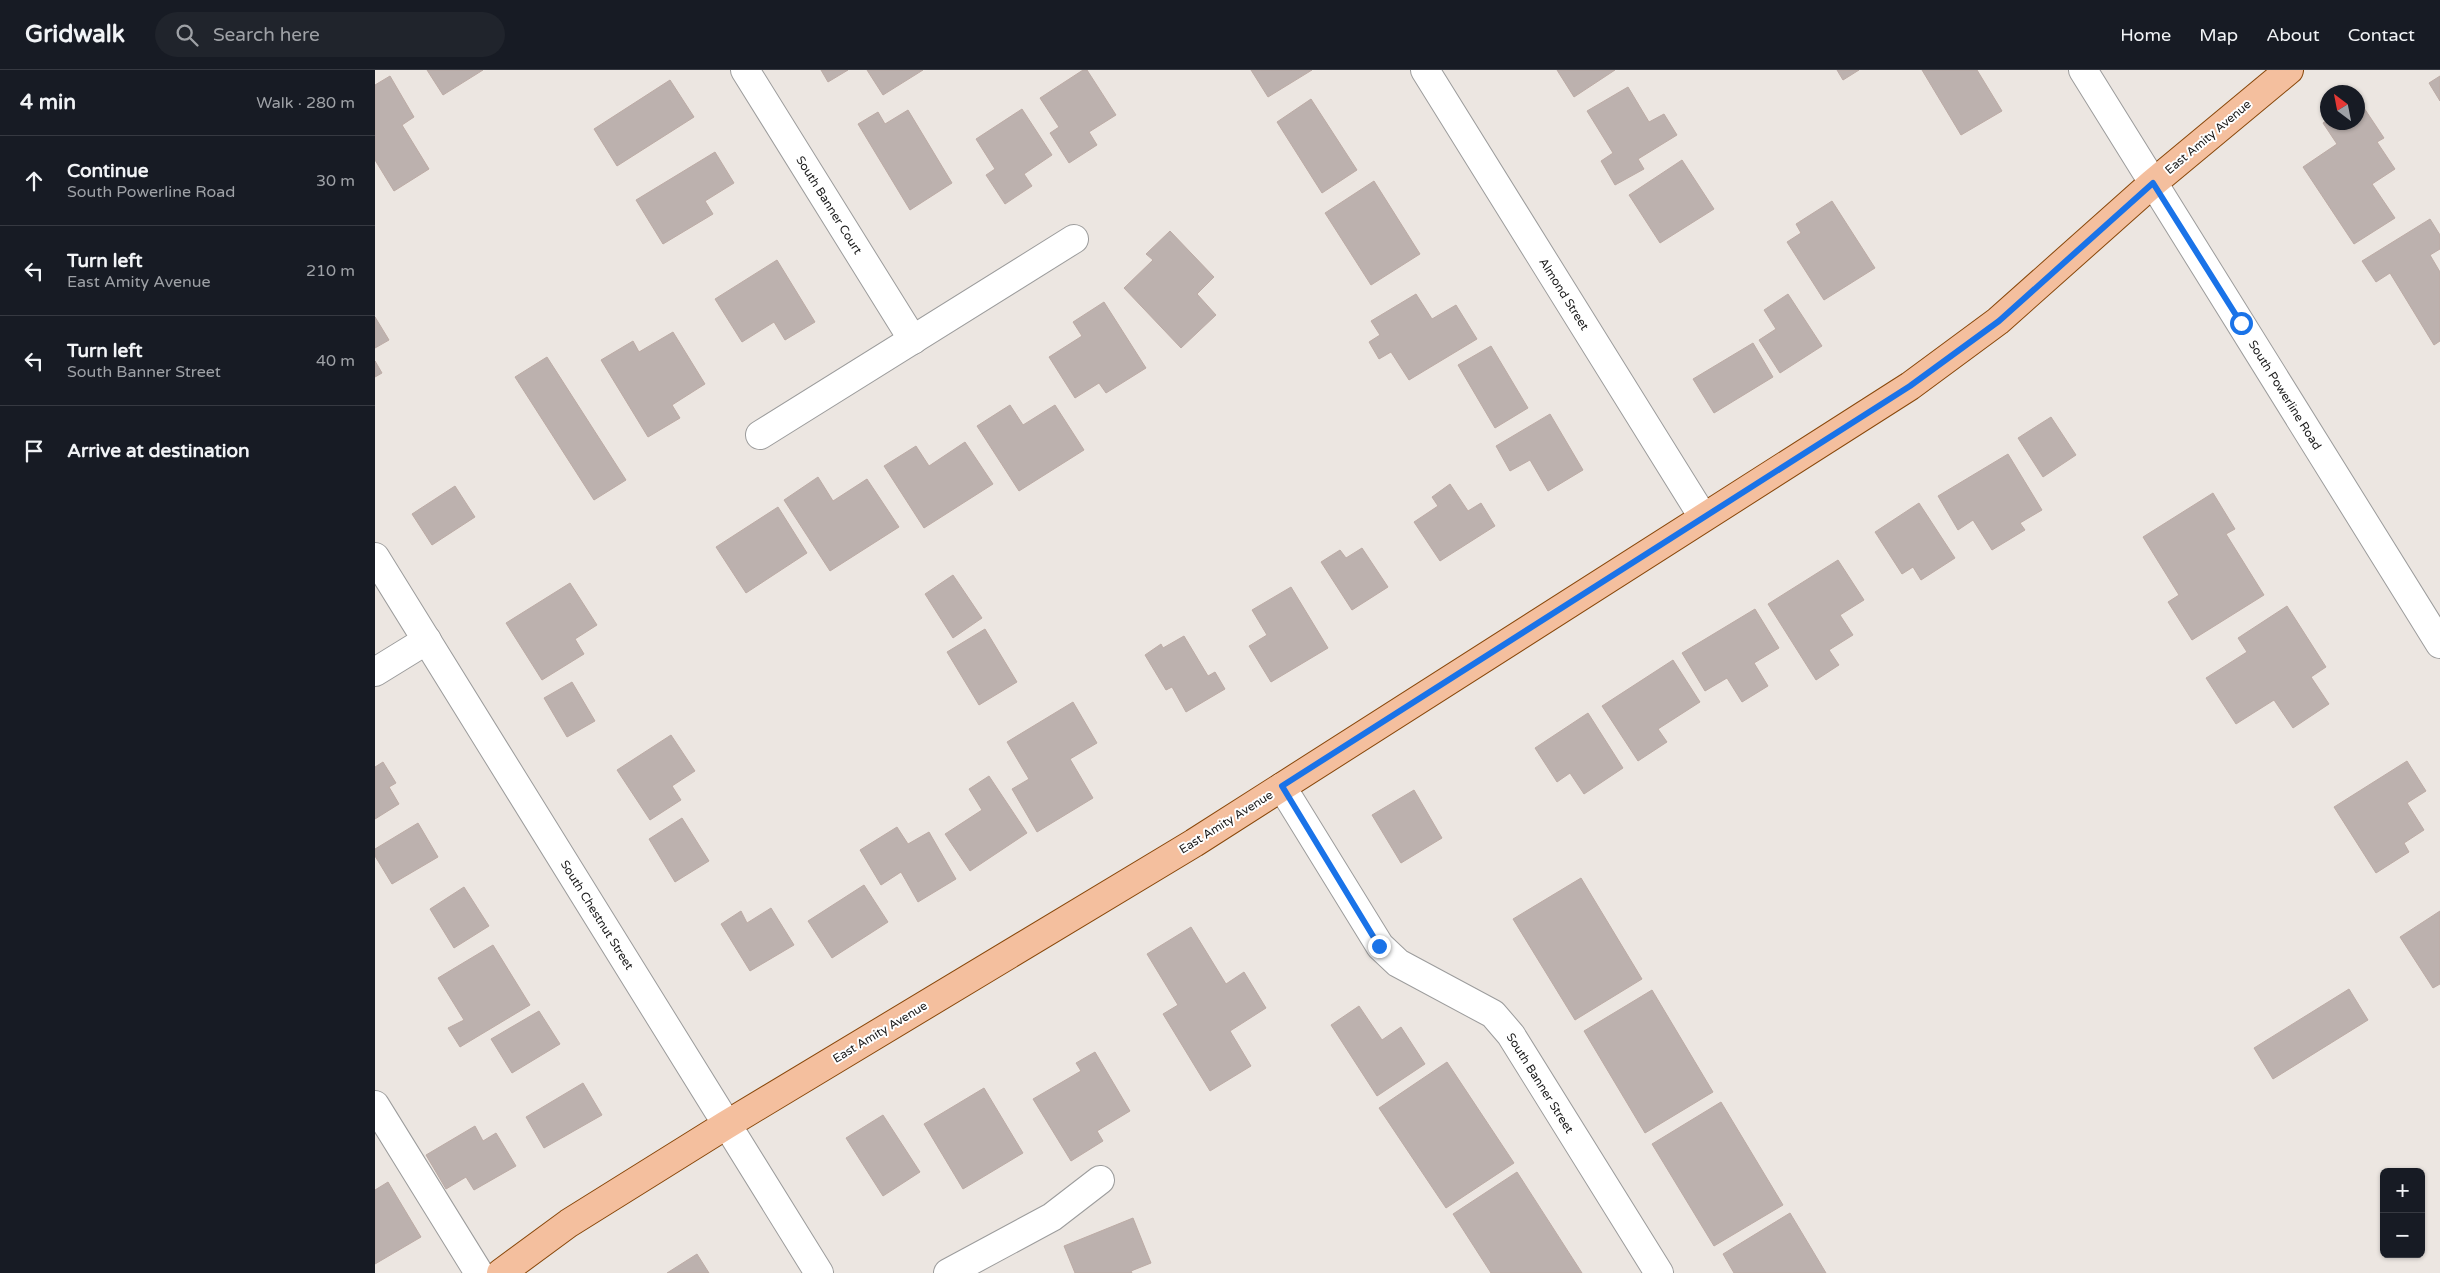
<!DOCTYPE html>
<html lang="en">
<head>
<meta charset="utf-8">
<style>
  body { margin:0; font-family:"Varela Round",sans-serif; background:#20242c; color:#f1f3f6 }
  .controls { position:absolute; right:15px; bottom:15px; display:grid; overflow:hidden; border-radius:8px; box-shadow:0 1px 4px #0004 }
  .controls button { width:45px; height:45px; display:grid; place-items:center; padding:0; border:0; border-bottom:1px solid #363941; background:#171b24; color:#f1f3f6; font:25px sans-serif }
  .compass { position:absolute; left:1945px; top:15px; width:45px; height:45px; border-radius:50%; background:#171b24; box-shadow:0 1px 4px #0004; rotate:328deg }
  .stop { position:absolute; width:15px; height:15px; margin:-11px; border:4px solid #1a73e8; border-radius:50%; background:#fff }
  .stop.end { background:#1a73e8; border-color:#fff; box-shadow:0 1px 5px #0008 }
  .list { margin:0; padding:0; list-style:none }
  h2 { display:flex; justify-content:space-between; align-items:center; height:65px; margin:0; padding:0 20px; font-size:21px }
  h2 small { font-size:16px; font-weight:400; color:#9ea1a6 }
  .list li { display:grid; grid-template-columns:32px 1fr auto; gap:15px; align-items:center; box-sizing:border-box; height:90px; padding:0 20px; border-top:1px solid #363941 }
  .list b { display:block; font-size:19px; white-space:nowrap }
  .list p { margin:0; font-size:16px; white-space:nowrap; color:#9ea1a6 }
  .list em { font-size:16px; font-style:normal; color:#9ea1a6 }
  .icon { flex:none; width:28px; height:28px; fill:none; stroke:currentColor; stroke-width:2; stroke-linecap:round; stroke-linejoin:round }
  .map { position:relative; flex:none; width:2065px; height:1203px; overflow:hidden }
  header { display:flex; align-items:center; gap:30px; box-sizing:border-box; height:70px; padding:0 25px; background:#171b24; border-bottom:1px solid #363941 }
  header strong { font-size:24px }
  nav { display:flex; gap:28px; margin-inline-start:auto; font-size:18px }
  .search { width:350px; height:45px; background:#20242c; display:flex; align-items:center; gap:12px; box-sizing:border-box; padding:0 18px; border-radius:28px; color:#9ea1a6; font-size:19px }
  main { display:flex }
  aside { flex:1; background:#171b24 }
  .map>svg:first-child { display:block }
  .building { fill:#bcb1ae; stroke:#bcaba5 }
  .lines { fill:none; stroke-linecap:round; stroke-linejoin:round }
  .minor-casing { stroke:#9c9c9c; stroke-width:30 }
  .major-casing { stroke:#88470a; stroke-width:30 }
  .minor { stroke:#fff; stroke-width:28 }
  .major { stroke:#f4bf9e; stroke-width:28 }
  .route { stroke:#1a73e8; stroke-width:6 }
  .labels { text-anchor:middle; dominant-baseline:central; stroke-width:4; stroke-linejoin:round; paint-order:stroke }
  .street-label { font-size:12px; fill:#1b1b1b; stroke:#fff }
</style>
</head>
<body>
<header>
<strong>Gridwalk</strong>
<div class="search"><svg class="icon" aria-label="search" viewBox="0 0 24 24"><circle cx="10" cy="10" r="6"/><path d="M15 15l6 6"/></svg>Search here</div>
<nav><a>Home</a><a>Map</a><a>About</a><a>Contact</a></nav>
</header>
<main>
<aside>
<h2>4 min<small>Walk · 280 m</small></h2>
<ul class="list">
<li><svg class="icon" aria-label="ahead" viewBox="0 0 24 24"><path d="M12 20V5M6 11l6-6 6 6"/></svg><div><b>Continue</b><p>South Powerline Road</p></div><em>30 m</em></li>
<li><svg class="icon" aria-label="left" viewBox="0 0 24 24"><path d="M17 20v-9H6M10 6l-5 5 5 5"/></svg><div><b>Turn left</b><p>East Amity Avenue</p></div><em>210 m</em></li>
<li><svg class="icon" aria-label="left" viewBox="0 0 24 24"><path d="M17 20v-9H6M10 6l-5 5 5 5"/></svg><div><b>Turn left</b><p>South Banner Street</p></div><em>40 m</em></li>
<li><svg class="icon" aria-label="arrive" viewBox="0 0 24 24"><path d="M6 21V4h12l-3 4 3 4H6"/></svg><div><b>Arrive at destination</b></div></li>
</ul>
</aside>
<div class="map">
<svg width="2065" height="1203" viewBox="0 0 2065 1203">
  <rect width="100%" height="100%" fill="#ece6e1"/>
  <g class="building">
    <path d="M 52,0 L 108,0 L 68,25 Z"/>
    <path d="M 446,0 L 473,0 L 453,12 Z"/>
    <path d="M 492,0 L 548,0 L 508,25 Z"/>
    <path d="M 708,0 L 712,0 L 741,45 L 714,62 L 722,75 L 694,93 L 675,63 L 684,57 L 665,28 Z"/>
    <path d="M 876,0 L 937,0 L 893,27 Z"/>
    <path d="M 1182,0 L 1240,0 L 1199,27 Z"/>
    <path d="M 1462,0 L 1484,0 L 1468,10 Z"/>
    <path d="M 1547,0 L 1602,0 L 1627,41 L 1586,65 Z"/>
    <path d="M 15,6 L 39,47 L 27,55 L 54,99 L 19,121 L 0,90 L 0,15 Z"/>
    <path d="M 2065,6 L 2065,31 L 2054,13 Z"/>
    <path d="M 295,10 L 319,47 L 242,96 L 219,59 Z"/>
    <path d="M 1253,17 L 1274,52 L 1289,44 L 1302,65 L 1263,89 L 1269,99 L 1240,115 L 1226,91 L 1238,83 L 1212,41 Z"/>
    <path d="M 936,29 L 982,100 L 947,123 L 902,52 Z"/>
    <path d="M 1983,29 L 2009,68 L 2002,72 L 2020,99 L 1997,114 L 2020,148 L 1979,174 L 1928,97 L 1962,74 L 1948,53 L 1952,50 L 1952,52 L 1982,52 Z"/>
    <path d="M 647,39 L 677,85 L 649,104 L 657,116 L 630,134 L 611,105 L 620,99 L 601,69 Z"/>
    <path d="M 533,40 L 577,113 L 535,140 L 483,54 L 503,42 L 510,54 Z"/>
    <path d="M 340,82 L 359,113 L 330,131 L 338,144 L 288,174 L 261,130 Z"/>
    <path d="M 1307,90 L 1339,139 L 1285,173 L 1254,125 Z"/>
    <path d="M 999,111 L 1045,184 L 996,215 L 950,143 Z"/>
    <path d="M 1457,131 L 1500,198 L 1449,230 L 1412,172 L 1426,163 L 1421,154 Z"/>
    <path d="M 2055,149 L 2065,165 L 2065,179 L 2055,185 L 2065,202 L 2065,271 L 2059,275 L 2015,203 L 2001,212 L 1987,191 Z"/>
    <path d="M 795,161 L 839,207 L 822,224 L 841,245 L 806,278 L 749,218 L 778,190 L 771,184 Z"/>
    <path d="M 402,190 L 440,252 L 410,270 L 399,252 L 367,272 L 340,229 Z"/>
    <path d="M 1041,224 L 1057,249 L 1081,235 L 1102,269 L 1034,310 L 1016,282 L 1004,289 L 994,272 L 1005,265 L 996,251 Z"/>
    <path d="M 1413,224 L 1447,276 L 1405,303 L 1384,270 L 1401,259 L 1389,240 Z"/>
    <path d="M 729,232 L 771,298 L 731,323 L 724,313 L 700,328 L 674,287 L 707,266 L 698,252 Z"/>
    <path d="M 0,247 L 14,270 L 0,278 Z"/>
    <path d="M 298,262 L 330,314 L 297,335 L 305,348 L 273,367 L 226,290 L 258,271 L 264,282 Z"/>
    <path d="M 1378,273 L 1398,307 L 1339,343 L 1318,309 Z"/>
    <path d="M 1116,276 L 1153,338 L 1120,358 L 1083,295 Z"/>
    <path d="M 172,287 L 251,410 L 219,430 L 140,307 Z"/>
    <path d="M 0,291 L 7,303 L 0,307 Z"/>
    <path d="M 635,335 L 648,355 L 680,335 L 709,380 L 644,421 L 602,356 Z"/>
    <path d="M 1175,344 L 1208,400 L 1173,421 L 1155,390 L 1135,401 L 1121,376 Z"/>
    <path d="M 1676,347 L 1701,385 L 1668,407 L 1643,368 Z"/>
    <path d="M 590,372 L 618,414 L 549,458 L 509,396 L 541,376 L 554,396 Z"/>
    <path d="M 1633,384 L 1667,440 L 1645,453 L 1650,460 L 1617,480 L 1598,450 L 1583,460 L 1563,426 Z"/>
    <path d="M 443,407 L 458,431 L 492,409 L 524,457 L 455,501 L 409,430 Z"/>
    <path d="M 1075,414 L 1093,441 L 1106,433 L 1120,456 L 1065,491 L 1039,452 L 1063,436 L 1057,427 Z"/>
    <path d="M 80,416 L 100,447 L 57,475 L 37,444 Z"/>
    <path d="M 1838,423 L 1860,459 L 1851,464 L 1889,525 L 1817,570 L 1793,532 L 1804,525 L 1768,467 Z"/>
    <path d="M 1544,433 L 1580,488 L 1546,510 L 1538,497 L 1527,504 L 1500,462 Z"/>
    <path d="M 403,437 L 432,483 L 371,523 L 341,477 Z"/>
    <path d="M 987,478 L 1013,517 L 977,540 L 946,492 L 965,480 L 971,488 Z"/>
    <path d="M 1463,490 L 1489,530 L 1465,545 L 1478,565 L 1454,580 L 1464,595 L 1441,610 L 1393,534 Z"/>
    <path d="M 578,505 L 607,548 L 578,568 L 550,524 Z"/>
    <path d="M 195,513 L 222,555 L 200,569 L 209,584 L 167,610 L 131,553 Z"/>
    <path d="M 916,517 L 953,578 L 896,612 L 874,576 L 892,565 L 877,540 Z"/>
    <path d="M 1912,536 L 1951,597 L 1936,607 L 1954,634 L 1918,658 L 1899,630 L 1861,654 L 1831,608 L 1872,582 L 1863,568 Z"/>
    <path d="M 1380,539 L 1404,578 L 1379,593 L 1393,616 L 1367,632 L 1352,608 L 1330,621 L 1307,583 Z"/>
    <path d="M 610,559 L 642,612 L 604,635 L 572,582 Z"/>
    <path d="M 809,566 L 833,606 L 840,602 L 850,619 L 811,642 L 797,617 L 791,620 L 770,585 L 786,574 L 788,578 Z"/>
    <path d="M 1298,590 L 1325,632 L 1283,659 L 1292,672 L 1263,691 L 1227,636 Z"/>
    <path d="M 197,612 L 220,651 L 192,667 L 169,628 Z"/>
    <path d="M 698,632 L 722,673 L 695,689 L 718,728 L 662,762 L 637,719 L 654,709 L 632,672 Z"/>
    <path d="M 1213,643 L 1248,698 L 1209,724 L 1195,703 L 1182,712 L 1160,678 Z"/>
    <path d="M 296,665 L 320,701 L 297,716 L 306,730 L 275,750 L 242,700 Z"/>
    <path d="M 2032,691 L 2051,721 L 2032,733 L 2049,760 L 2029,773 L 2034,782 L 2001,803 L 1959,737 Z"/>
    <path d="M 8,692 L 21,713 L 14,717 L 24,734 L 0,749 L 0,697 Z"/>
    <path d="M 614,706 L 652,763 L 595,801 L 570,764 L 607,740 L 594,719 Z"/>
    <path d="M 1039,720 L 1067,768 L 1026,793 L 997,745 Z"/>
    <path d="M 307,748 L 334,791 L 300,812 L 274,769 Z"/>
    <path d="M 43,753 L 63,787 L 17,814 L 0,786 L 0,779 Z"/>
    <path d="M 522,757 L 533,774 L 554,762 L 581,809 L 543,832 L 526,802 L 506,815 L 485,780 Z"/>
    <path d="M 1206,808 L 1267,909 L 1200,950 L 1138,849 Z"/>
    <path d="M 489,815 L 513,852 L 457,888 L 433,851 Z"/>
    <path d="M 89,817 L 114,856 L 79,878 L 55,839 Z"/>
    <path d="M 396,838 L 419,875 L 375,901 L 346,854 L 366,841 L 372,853 Z"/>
    <path d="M 2065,841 L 2065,914 L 2058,918 L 2025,867 Z"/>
    <path d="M 816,857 L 851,914 L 869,902 L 891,938 L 855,961 L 876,996 L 835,1021 L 788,944 L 803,935 L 772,884 Z"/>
    <path d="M 118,875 L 155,935 L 85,977 L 73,958 L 89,950 L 63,908 Z"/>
    <path d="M 1974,919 L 1993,950 L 1898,1009 L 1879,978 Z"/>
    <path d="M 1277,920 L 1338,1022 L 1270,1063 L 1209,961 Z"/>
    <path d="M 984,936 L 1007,970 L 1026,957 L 1050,994 L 1002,1026 L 956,955 Z"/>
    <path d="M 164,941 L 185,974 L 137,1003 L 116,969 Z"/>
    <path d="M 720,982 L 755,1041 L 722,1061 L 728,1071 L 696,1091 L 658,1029 L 706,1001 L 701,993 Z"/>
    <path d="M 1072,992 L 1139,1093 L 1071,1138 L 1004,1038 Z"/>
    <path d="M 208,1013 L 227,1045 L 169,1078 L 151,1047 Z"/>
    <path d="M 609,1018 L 648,1083 L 588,1119 L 549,1054 Z"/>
    <path d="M 1346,1032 L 1408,1135 L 1339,1176 L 1277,1074 Z"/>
    <path d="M 508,1045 L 545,1102 L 508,1126 L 471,1068 Z"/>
    <path d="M 100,1056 L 108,1071 L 121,1063 L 141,1096 L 99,1120 L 91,1107 L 71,1119 L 51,1085 Z"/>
    <path d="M 1142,1102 L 1207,1203 L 1116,1203 L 1078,1144 Z"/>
    <path d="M 13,1112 L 46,1167 L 0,1194 L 0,1120 Z"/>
    <path d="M 1415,1143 L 1451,1203 L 1359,1203 L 1348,1184 Z"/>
    <path d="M 758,1148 L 776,1193 L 756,1201 L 757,1203 L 700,1203 L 689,1176 Z"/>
    <path d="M 322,1184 L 334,1203 L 292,1203 Z"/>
  </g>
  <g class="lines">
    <defs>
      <g id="minor">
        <path d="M 370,0 L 538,270"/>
        <path d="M 1050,0 L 1328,447"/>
        <path d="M 1708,0 L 2065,574"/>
        <path d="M 385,365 L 699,169"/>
        <path d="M 0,487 L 444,1203"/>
        <path d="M 0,602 L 52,570"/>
        <path d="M 907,717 L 1005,876 L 1023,893 L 1118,944 L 1136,965 L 1284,1203"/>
        <path d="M 0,1035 L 104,1203"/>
        <path d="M 573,1203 L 677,1147 L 725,1110"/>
      </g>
      <path id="major" d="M 126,1203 L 194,1153 L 351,1055 L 819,773 L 1535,316 L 1623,251 L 1778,113 L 1914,0"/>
    </defs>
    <use href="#minor" class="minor-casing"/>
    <use href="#major" class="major-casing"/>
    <use href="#minor" class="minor"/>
    <use href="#major" class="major"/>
  </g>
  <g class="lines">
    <path class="route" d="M 1004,876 L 907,716 L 1535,316 L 1624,251 L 1778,113 L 1866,253"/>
  </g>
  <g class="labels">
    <g class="street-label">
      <text transform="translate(1833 67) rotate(-40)">East Amity Avenue</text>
      <text transform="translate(454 135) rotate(58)">South Banner Court</text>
      <text transform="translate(1189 224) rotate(58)">Almond Street</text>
      <text transform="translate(1910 325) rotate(58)">South Powerline Road</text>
      <text transform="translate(851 752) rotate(-32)">East Amity Avenue</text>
      <text transform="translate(222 845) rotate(58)">South Chestnut Street</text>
      <text transform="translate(505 962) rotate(-31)">East Amity Avenue</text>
      <text transform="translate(1165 1013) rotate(58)">South Banner Street</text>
    </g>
  </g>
</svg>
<div class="controls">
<button>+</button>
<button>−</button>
</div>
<svg class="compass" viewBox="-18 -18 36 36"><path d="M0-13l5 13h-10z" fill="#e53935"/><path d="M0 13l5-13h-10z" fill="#9ea1a6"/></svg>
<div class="stop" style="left:1866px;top:253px"></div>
<div class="stop end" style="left:1004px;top:876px"></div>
</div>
</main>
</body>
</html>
